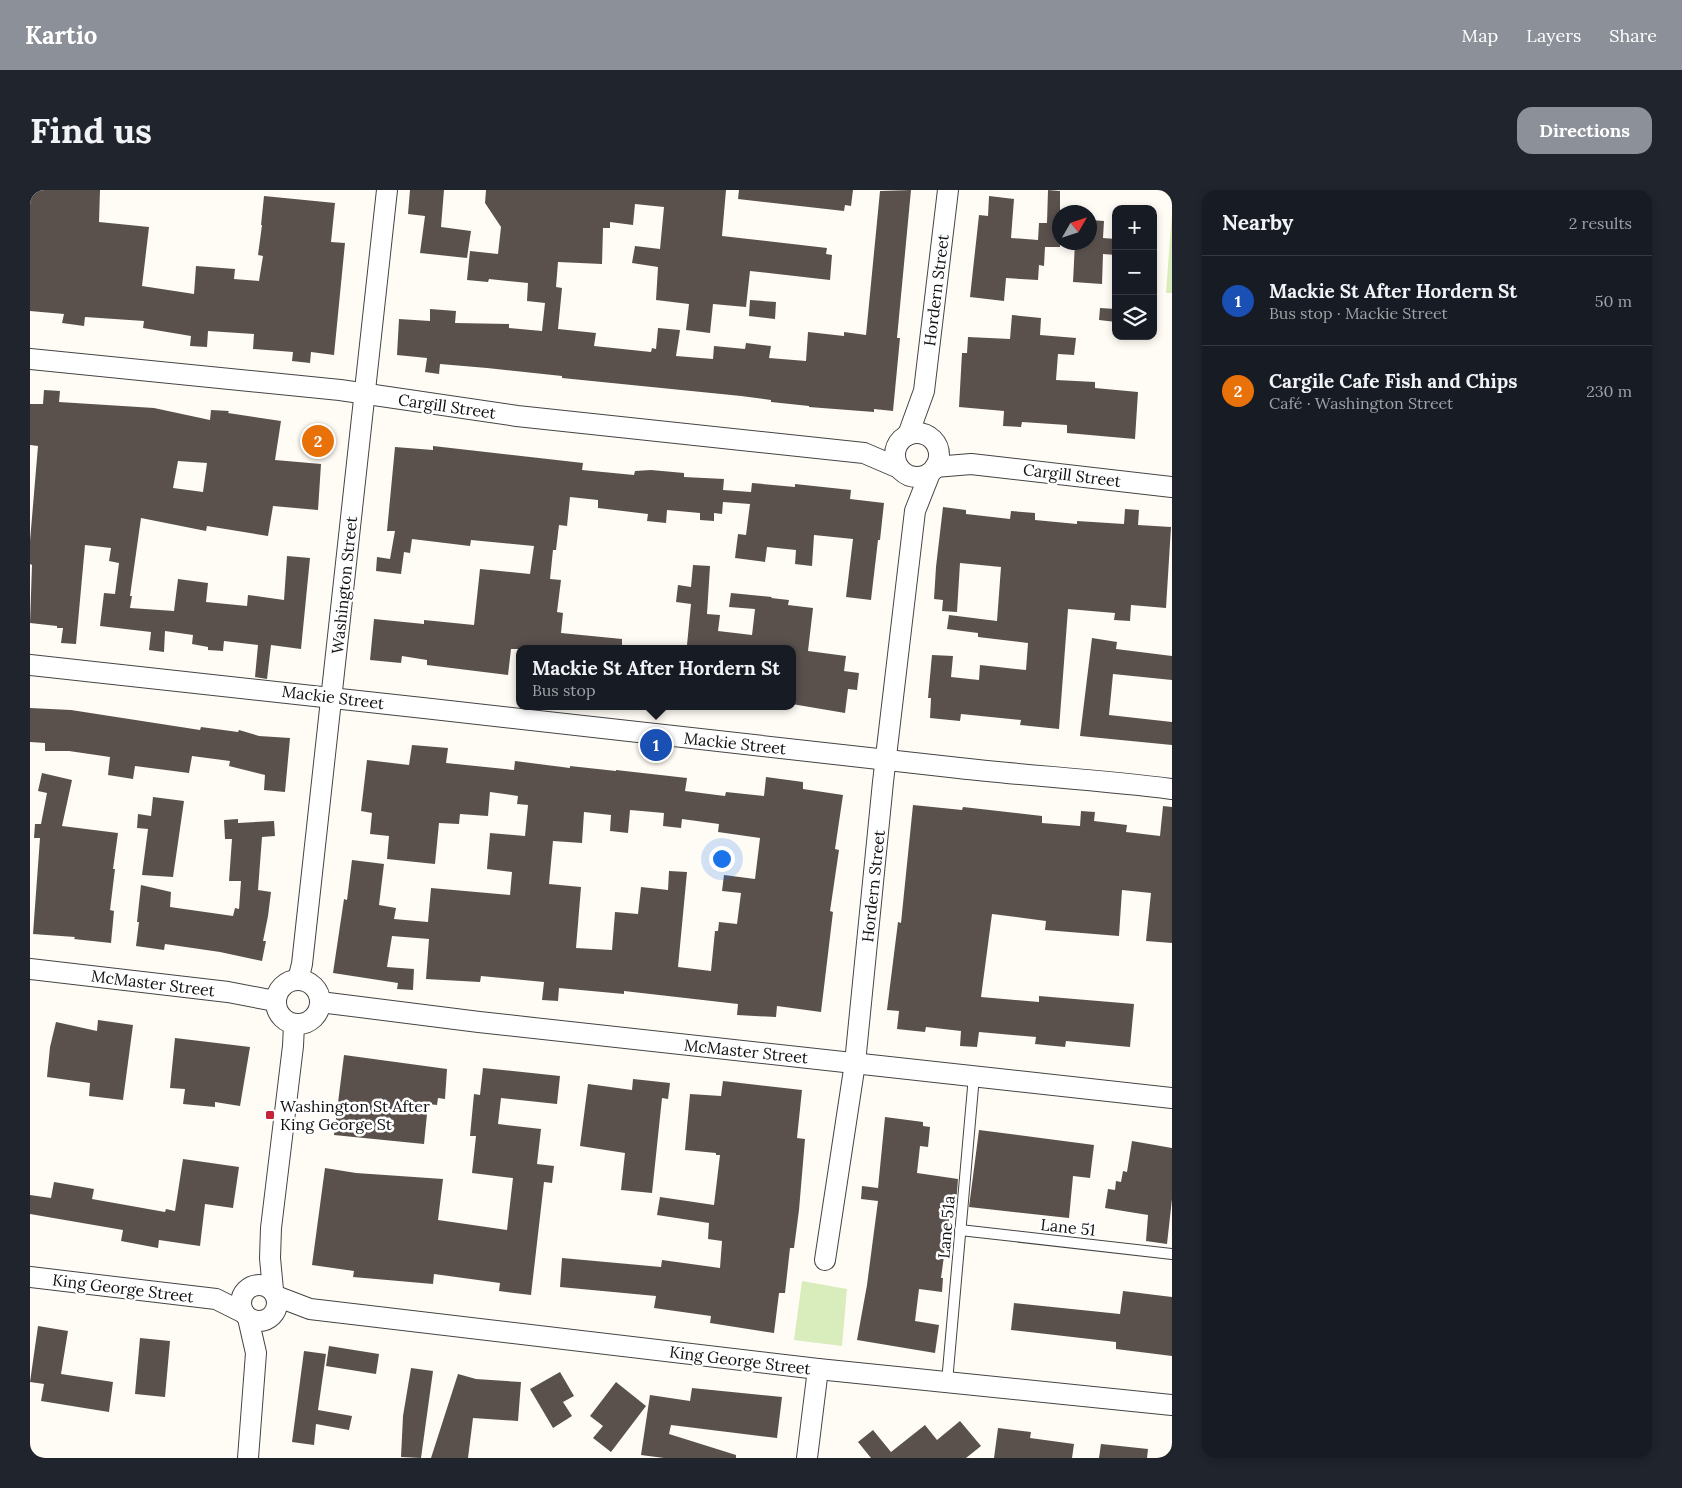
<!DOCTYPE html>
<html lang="en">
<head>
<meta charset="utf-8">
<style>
  body { margin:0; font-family:Lora,serif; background:#20242c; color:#f1f3f6 }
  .controls { position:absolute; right:15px; top:15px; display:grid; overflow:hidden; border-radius:10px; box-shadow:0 2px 8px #0003 }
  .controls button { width:45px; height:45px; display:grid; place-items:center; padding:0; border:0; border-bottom:1px solid #363941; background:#171b24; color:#f1f3f6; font:25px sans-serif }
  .compass { position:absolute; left:1022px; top:15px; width:45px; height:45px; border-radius:50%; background:#171b24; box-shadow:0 2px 8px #0003; rotate:51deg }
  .you { position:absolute; left:691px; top:668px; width:18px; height:18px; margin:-12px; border:4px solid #fff; border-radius:50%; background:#1a73e8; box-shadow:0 0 0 8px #1a73e833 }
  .badge { display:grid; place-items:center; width:32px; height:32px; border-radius:50%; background:#8c9099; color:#fff; font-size:16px; font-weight:700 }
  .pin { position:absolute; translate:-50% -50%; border:2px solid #fff; box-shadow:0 1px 5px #0006 }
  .popup { position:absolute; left:486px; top:455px; width:280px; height:65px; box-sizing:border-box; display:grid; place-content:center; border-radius:10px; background:#171b24; filter:drop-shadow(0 1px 4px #0005); font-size:16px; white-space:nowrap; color:#9ea1a6 }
  .popup b { font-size:19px; color:#f1f3f6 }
  .popup::after { content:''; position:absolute; left:50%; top:100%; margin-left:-10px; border:10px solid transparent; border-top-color:#171b24 }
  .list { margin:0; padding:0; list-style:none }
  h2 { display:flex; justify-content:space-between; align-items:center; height:65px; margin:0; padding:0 20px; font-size:21px }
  h2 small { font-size:16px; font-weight:400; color:#9ea1a6 }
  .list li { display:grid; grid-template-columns:32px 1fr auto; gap:15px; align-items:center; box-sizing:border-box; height:90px; padding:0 20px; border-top:1px solid #363941 }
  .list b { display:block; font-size:19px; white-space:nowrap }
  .list p { margin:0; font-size:16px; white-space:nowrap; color:#9ea1a6 }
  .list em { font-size:16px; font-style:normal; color:#9ea1a6 }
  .icon { flex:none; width:28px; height:28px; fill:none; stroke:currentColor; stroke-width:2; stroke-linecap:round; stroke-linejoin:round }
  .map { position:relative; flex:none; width:1142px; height:1268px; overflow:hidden; border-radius:15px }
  header { display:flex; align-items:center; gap:30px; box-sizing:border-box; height:70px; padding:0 25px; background:#8c9099; color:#fff }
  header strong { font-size:24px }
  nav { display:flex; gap:28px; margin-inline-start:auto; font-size:18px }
  .intro { display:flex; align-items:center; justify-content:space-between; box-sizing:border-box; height:120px; padding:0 30px }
  h1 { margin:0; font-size:35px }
  .button { padding:12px 22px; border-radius:15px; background:#8c9099; color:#fff; font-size:18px; font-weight:700 }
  main { display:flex; gap:30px; padding:0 30px }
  aside { flex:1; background:#171b24; border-radius:15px; box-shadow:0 2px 8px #0003 }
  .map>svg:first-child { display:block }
  .green { fill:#d9ecbc }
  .building { fill:#5a514d; fill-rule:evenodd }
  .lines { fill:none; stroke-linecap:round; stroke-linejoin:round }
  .service-casing { stroke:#444; stroke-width:12 }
  .minor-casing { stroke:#444; stroke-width:22 }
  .service { stroke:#fff; stroke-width:10 }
  .minor { stroke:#fff; stroke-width:20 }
  .poi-dot { fill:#c72239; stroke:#fff; stroke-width:2 }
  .labels { text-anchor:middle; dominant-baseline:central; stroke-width:5; stroke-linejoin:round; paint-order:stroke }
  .street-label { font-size:16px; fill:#111; stroke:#fff }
  .poi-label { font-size:16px; fill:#111; stroke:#fff; text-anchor:start }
</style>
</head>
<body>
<header>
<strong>Kartio</strong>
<nav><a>Map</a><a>Layers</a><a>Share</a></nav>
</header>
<div class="intro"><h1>Find us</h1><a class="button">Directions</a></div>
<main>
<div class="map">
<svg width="1142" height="1268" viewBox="0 0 1142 1268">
  <rect width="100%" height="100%" fill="#fffcf5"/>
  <g class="green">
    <path d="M 1142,22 L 1142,103 L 1136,103 Z"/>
    <path d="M 772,1091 L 817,1099 L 812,1156 L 764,1150 Z"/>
  </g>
  <g class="building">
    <path d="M 0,0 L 70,0 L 69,32 L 119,37 L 112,96 L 164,104 L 166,76 L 205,79 L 204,89 L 229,91 L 233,66 L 228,65 L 232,35 L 231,35 L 234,6 L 305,13 L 301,52 L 315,53 L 304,165 L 281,162 L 280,173 L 262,171 L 263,162 L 223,159 L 224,144 L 178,141 L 177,157 L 160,156 L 161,146 L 113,138 L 114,131 L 55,127 L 54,136 L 32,133 L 34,124 L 0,121 Z"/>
    <path d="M 380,0 L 414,0 L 411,37 L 441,41 L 437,68 L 390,63 L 395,26 L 378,24 Z"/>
    <path d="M 456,0 L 696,0 L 692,46 L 797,58 L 796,64 L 802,65 L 800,90 L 720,81 L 716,117 L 683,114 L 680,143 L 656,140 L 659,114 L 626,110 L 628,77 L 602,73 L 605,56 L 630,59 L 634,17 L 605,14 L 603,35 L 580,32 L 580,38 L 573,38 L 572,74 L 528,72 L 526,97 L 532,98 L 528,139 L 566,143 L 564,156 L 621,162 L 622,158 L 626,159 L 628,138 L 650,140 L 646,166 L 683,169 L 684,156 L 715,159 L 716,153 L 741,156 L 739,168 L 776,171 L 778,142 L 814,146 L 814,142 L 836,145 L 850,1 L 881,0 L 867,148 L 870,148 L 863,221 L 844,219 L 844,222 L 779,217 L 779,216 L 741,212 L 741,210 L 711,206 L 532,188 L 532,186 L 457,178 L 410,174 L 409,184 L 395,182 L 397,168 L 367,165 L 369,129 L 400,131 L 400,119 L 426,121 L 425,133 L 479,134 L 479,138 L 512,141 L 515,113 L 497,111 L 498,93 L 459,89 L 458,92 L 437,90 L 440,61 L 468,64 L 471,37 L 455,13 Z"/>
    <path d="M 709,0 L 823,0 L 821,16 L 815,15 L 814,21 L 708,9 Z"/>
    <path d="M 1018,0 L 1030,1 L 1030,57 L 1015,57 L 1014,76 L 1009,75 L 1008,90 L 976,88 L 974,111 L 940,107 L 949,25 L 958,26 L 959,6 L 984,9 L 981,48 L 1008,50 L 1009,33 L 1017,33 Z"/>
    <path d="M 1060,30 L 1074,31 L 1073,48 L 1086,49 L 1086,65 L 1073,64 L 1072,94 L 1043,92 L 1045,52 L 1060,52 Z"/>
    <path d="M 720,110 L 746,112 L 745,129 L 719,126 Z"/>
    <path d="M 1070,118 L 1086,119 L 1086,132 L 1069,130 Z"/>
    <path d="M 982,125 L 1011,128 L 1010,145 L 1046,148 L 1044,165 L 1028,164 L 1026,190 L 1065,192 L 1065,198 L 1108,202 L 1105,249 L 1037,243 L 1037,235 L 992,232 L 991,237 L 973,236 L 974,221 L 929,217 L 932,163 L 937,163 L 938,147 L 980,149 Z"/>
    <path d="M 14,200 L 30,201 L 29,212 L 124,218 L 180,230 L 181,220 L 199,221 L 198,223 L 251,231 L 245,270 L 291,274 L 288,320 L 243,316 L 238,346 L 177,336 L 176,341 L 111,328 L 100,406 L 102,406 L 100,418 L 144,421 L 148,389 L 178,393 L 176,412 L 217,416 L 218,405 L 254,410 L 257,366 L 280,368 L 271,459 L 241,455 L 237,489 L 225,487 L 228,455 L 194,451 L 193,461 L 178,460 L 178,457 L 162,454 L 163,445 L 135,441 L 134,462 L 119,460 L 121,442 L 70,436 L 74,403 L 85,404 L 89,373 L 79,371 L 81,358 L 55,355 L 46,454 L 31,453 L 33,438 L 27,438 L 27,436 L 0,433 L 2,375 L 0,374 L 0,351 L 8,256 L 0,255 L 0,214 L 13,214 ZM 148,271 L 177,273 L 173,302 L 143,298 Z"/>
    <path d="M 403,256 L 553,273 L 552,280 L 604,285 L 605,281 L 621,280 L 654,283 L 654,287 L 694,289 L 693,300 L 721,302 L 722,293 L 765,297 L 765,294 L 821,300 L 820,309 L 854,313 L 850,350 L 848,350 L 841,410 L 816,407 L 823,349 L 784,345 L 782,376 L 765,374 L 766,360 L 737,357 L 735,372 L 713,369 L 705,368 L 708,344 L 716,345 L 720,314 L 693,312 L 692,324 L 684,323 L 684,331 L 670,330 L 670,323 L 637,320 L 636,333 L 617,331 L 618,324 L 568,318 L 568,310 L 540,307 L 537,336 L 529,335 L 526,360 L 523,360 L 520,389 L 531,390 L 527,422 L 533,423 L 531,443 L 592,449 L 592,459 L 481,459 L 478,485 L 397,475 L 397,470 L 372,466 L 371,473 L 340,470 L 344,429 L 394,434 L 394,430 L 444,435 L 450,379 L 500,384 L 504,356 L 441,350 L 440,356 L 382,349 L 380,363 L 374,362 L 371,384 L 346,381 L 347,367 L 360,369 L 365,341 L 357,341 L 365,257 L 403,260 Z"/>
    <path d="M 913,317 L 936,320 L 936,324 L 980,329 L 981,321 L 1005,323 L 1005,330 L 1047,334 L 1047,331 L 1094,334 L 1095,319 L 1109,320 L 1108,335 L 1141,337 L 1136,418 L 1101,415 L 1100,431 L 1084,430 L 1085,423 L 1038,419 L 1029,539 L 990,535 L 991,530 L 931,524 L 930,531 L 900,528 L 901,508 L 898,508 L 902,465 L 923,466 L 921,487 L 949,490 L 950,475 L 996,480 L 998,453 L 948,447 L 948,443 L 917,439 L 919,425 L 967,431 L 971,377 L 930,373 L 927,422 L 912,421 L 913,410 L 904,409 L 906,377 Z"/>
    <path d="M 663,375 L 680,376 L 677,424 L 690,425 L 688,441 L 722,445 L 725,419 L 699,417 L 701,403 L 742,407 L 741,408 L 759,410 L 758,415 L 783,418 L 778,461 L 816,466 L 814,481 L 829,483 L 827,500 L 818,499 L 815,523 L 762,514 L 762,459 L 686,459 L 657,455 L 661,414 L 646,412 L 648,395 L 661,397 Z"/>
    <path d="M 1062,448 L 1087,452 L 1086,459 L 1142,466 L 1142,490 L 1083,484 L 1079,525 L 1142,532 L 1142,555 L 1050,546 Z"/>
    <path d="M 0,518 L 41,520 L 170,540 L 171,537 L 208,542 L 209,540 L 229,546 L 260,548 L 255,602 L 234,600 L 235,585 L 199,576 L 200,571 L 162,566 L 159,583 L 105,576 L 103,589 L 78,585 L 80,567 L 39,561 L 15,561 L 15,553 L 0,552 Z"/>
    <path d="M 382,555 L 418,558 L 416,573 L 484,580 L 485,571 L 540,578 L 540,576 L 586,581 L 586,580 L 657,588 L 655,601 L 695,606 L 696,602 L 734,606 L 736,587 L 773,592 L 773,599 L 813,605 L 805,659 L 809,660 L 800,721 L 803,722 L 791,822 L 747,816 L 746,827 L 707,825 L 708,814 L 594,801 L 594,804 L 529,798 L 528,811 L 512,810 L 514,792 L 451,786 L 450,792 L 396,789 L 399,749 L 362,746 L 357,777 L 384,779 L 383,800 L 367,799 L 368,793 L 303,783 L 314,709 L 317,710 L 322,670 L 354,674 L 349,715 L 366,718 L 364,729 L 398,732 L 401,698 L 480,705 L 482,682 L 457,679 L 460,643 L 495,646 L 498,615 L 487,614 L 488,606 L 460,602 L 458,626 L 430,624 L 429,634 L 409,633 L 405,674 L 357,669 L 359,646 L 340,644 L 342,623 L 331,621 L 337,570 L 379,575 ZM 600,620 L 634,623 L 633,636 L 651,638 L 652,629 L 689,634 L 688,642 L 730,648 L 725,689 L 694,685 L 692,701 L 711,703 L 707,734 L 689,732 L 688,741 L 685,741 L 681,781 L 648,777 L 657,682 L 639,681 L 638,700 L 611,697 L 608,724 L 585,722 L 582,760 L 546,758 L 551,697 L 519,694 L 523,651 L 552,653 L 554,622 L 581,625 L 580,641 L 598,643 Z"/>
    <path d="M 12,583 L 42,590 L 32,636 L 88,643 L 83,679 L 85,679 L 80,720 L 84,721 L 81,753 L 44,749 L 45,747 L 3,744 L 10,648 L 4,648 L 5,634 L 11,634 L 17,603 L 8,601 Z"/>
    <path d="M 123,607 L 154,611 L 143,687 L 112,685 L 118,639 L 107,638 L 108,624 L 121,626 Z"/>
    <path d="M 883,615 L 932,620 L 933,617 L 1012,626 L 1012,633 L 1050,636 L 1051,621 L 1065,622 L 1064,631 L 1097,635 L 1096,642 L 1130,646 L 1133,616 L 1142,617 L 1142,753 L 1116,751 L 1121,703 L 1092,700 L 1089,746 L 1015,740 L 1016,731 L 962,724 L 951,807 L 1009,812 L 1009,806 L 1104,814 L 1100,857 L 1036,851 L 1035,857 L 1005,854 L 1006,847 L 949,842 L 947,857 L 930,856 L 931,841 L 896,837 L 895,842 L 867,839 L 869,821 L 857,820 L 868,732 L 871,733 Z"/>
    <path d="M 208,629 L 208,633 L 244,631 L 245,646 L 232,647 L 228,700 L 241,702 L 238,726 L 233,751 L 236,751 L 232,771 L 190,762 L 135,754 L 134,760 L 106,756 L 109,732 L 107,732 L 111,695 L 141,702 L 140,717 L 203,726 L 205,718 L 209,719 L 211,691 L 199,691 L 202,649 L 195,649 L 194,630 Z"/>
    <path d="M 68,830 L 103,835 L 93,910 L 59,906 L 60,893 L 17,887 L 20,857 L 26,832 L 67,841 Z"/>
    <path d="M 145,848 L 220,857 L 210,916 L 185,912 L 185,917 L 153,914 L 155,899 L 140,898 Z"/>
    <path d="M 314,865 L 417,879 L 415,909 L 408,908 L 407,915 L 398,914 L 394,954 L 304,945 Z"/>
    <path d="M 453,878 L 530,886 L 527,914 L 471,908 L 468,934 L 511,939 L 507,974 L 524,976 L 522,993 L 514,992 L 501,1105 L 469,1101 L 470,1093 L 404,1084 L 403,1094 L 323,1087 L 324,1081 L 282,1075 L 295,978 L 326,983 L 413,989 L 408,1030 L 477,1040 L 483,988 L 442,983 L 446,946 L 440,946 L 444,904 L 450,905 Z"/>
    <path d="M 603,889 L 640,893 L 638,909 L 632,908 L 622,1003 L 591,1000 L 595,963 L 550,956 L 558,894 L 602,900 Z"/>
    <path d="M 693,891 L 772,900 L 767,948 L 775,949 L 769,1020 L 764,1058 L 760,1058 L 755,1103 L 749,1103 L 744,1143 L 680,1133 L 681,1126 L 624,1118 L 626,1106 L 530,1097 L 532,1068 L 631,1077 L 632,1070 L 690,1078 L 692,1051 L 678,1049 L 679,1033 L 627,1025 L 630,1007 L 684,1015 L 690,965 L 686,965 L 686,963 L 655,960 L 660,904 L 691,906 Z"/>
    <path d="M 855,927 L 893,932 L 893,936 L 900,937 L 898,957 L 890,956 L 887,983 L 928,989 L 926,1015 L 921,1015 L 911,1088 L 913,1088 L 912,1102 L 889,1099 L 885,1131 L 909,1135 L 905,1163 L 827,1150 L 837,1095 L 848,1011 L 831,1009 L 832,996 L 848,998 Z"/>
    <path d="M 949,940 L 1064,955 L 1060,988 L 1043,986 L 1039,1028 L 939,1017 Z"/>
    <path d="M 1102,951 L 1142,958 L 1142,1009 L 1137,1054 L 1116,1051 L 1118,1025 L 1075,1018 L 1078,999 L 1085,1000 L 1086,991 L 1091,992 L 1093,981 L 1097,982 Z"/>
    <path d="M 153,969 L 209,977 L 203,1018 L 175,1014 L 170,1056 L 129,1050 L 128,1058 L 91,1051 L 93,1040 L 0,1024 L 0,1005 L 21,1008 L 24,992 L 64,999 L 62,1009 L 135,1022 L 136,1019 L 145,1021 Z"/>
    <path d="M 1093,1101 L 1142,1107 L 1142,1166 L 1086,1159 L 1086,1152 L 981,1140 L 984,1113 L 1090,1124 Z"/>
    <path d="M 8,1136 L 38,1141 L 31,1184 L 83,1192 L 79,1222 L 11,1211 L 14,1194 L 0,1192 Z"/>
    <path d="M 110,1148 L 140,1151 L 135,1207 L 105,1204 Z"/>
    <path d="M 299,1156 L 349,1164 L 346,1184 L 296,1176 Z"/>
    <path d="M 274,1161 L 296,1164 L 288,1220 L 322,1226 L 319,1240 L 286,1234 L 284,1255 L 262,1252 Z"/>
    <path d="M 381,1178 L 403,1181 L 391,1268 L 371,1267 L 373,1226 Z"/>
    <path d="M 530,1182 L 544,1206 L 533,1212 L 542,1226 L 523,1238 L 500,1199 Z"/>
    <path d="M 428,1184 L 446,1189 L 491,1192 L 488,1231 L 443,1228 L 438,1268 L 401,1268 Z"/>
    <path d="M 586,1192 L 616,1216 L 581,1262 L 563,1248 L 573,1236 L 560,1226 Z"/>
    <path d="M 662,1198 L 752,1207 L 747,1248 L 641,1235 L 639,1244 L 706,1265 L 706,1268 L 634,1268 L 611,1265 L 620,1205 L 660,1211 Z"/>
    <path d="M 930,1231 L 951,1256 L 936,1268 L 841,1268 L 828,1252 L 843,1240 L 861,1262 L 895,1235 L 907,1250 Z"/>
    <path d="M 968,1238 L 1001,1242 L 1000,1248 L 1044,1254 L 1042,1268 L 964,1268 Z"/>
    <path d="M 1071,1254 L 1118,1259 L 1117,1268 L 1069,1268 Z"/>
  </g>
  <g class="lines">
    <defs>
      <g id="service">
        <path d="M 930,1040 L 1142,1064"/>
        <path d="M 917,1192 L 944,886"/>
      </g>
      <g id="minor">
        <path d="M 0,169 L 310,200 L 487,226 L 834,263 L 869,278"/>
        <circle cx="887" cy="265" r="22"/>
        <path d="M 878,245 L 894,201 L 918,0"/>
        <path d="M 905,277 L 941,274 L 1142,297"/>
        <path d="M 0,475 C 310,507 619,545 929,578 C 1000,586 1071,590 1142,599"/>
        <path d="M 0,779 L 198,802 L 245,811"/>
        <circle cx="268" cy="812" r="22"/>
        <path d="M 268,790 L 272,774 L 357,0"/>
        <path d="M 290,812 L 449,832 L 1142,908"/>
        <path d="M 795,1070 L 825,873 L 853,592 L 885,321 L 900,283"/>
        <path d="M 0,1087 L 186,1109 L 214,1123"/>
        <circle cx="229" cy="1113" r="18"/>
        <path d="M 243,1100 L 240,1068 L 241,1038 L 263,856 L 264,835"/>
        <path d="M 246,1106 L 280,1119 L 788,1179 L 1142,1215"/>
        <path d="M 218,1128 L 226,1163 L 218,1268"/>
        <path d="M 777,1268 L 788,1179"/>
      </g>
    </defs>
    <use href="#service" class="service-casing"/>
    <use href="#minor" class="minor-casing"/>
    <use href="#service" class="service"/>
    <use href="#minor" class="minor"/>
  </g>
  <rect class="poi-dot" x="235" y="920" width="10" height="10" rx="2.5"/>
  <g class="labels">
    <g class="street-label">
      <text transform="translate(906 100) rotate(-83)">Hordern Street</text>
      <text transform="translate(417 216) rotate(8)">Cargill Street</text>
      <text transform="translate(1042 285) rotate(7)">Cargill Street</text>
      <text transform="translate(314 395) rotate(-84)">Washington Street</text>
      <text transform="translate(303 507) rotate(7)">Mackie Street</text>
      <text transform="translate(705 553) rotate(6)">Mackie Street</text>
      <text transform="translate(843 696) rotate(-84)">Hordern Street</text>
      <text transform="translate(123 793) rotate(7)">McMaster Street</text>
      <text transform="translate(716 861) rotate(6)">McMaster Street</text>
      <text transform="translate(916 1037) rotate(-85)">Lane 51a</text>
      <text transform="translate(1038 1037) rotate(6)">Lane 51</text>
      <text transform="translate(93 1098) rotate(7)">King George Street</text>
      <text transform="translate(710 1170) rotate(7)">King George Street</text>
    </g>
    <g class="poi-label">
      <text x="250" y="916">Washington St After<tspan x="250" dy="18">King George St</tspan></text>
    </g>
  </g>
</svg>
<div class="controls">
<button>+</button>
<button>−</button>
<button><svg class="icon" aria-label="layers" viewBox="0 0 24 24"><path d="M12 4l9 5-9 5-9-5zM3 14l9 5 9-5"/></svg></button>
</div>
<svg class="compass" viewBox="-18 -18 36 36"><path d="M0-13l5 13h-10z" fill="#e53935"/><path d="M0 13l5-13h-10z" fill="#9ea1a6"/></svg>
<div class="you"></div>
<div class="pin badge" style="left:626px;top:555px;background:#1a4fb4">1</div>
<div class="popup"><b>Mackie St After Hordern St</b>Bus stop</div>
<div class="pin badge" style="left:288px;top:251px;background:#e8710a">2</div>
</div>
<aside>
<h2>Nearby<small>2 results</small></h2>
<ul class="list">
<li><span class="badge" style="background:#1a4fb4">1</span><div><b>Mackie St After Hordern St</b><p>Bus stop · Mackie Street</p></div><em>50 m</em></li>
<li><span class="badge" style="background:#e8710a">2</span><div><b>Cargile Cafe Fish and Chips</b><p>Café · Washington Street</p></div><em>230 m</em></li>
</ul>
</aside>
</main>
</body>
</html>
